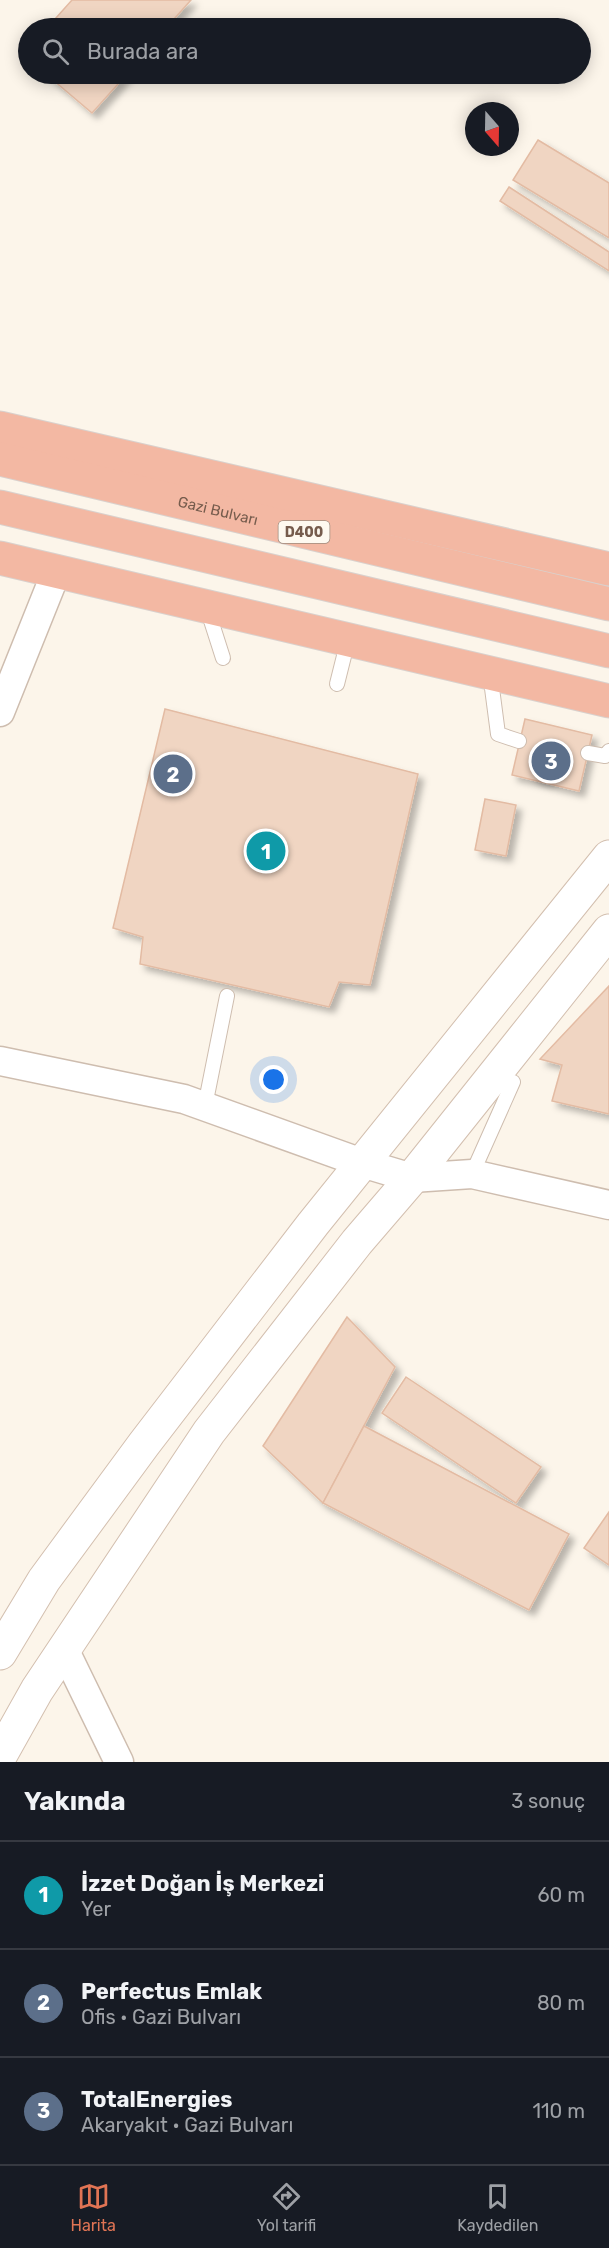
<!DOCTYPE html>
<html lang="tr">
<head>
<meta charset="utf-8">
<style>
  body { margin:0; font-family:Rubik,sans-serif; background:#242831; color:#f1f3f6 }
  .compass { position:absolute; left:465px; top:102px; width:54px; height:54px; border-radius:50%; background:#171b24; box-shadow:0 3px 15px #0003; rotate:160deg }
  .you { position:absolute; left:274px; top:1080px; width:21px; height:21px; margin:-15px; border:4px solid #fff; border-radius:50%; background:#1a73e8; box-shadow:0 0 0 9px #1a73e833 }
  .badge { display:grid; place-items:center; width:39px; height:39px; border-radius:50%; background:#e17454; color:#fff; font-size:20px; font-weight:700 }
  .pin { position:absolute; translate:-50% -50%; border:3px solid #fff; box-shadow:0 2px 6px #0006 }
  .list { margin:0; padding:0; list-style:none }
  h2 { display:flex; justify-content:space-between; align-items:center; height:78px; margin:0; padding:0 24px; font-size:26px }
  h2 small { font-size:20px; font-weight:400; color:#9ea1a6 }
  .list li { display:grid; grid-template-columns:39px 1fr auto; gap:18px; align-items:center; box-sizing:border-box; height:108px; padding:0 24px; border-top:2px solid #363941 }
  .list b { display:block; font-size:22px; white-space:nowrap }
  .list p { margin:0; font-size:20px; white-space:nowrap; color:#9ea1a6 }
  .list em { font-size:20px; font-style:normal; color:#9ea1a6 }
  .icon { flex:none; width:33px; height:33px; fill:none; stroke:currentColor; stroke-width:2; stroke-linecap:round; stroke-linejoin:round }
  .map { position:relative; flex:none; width:609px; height:1762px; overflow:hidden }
  .search { position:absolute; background:#171b24; box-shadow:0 3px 15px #0003; left:18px; right:18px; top:18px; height:66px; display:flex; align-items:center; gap:15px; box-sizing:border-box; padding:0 21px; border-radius:33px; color:#9ea1a6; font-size:22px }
  .sheet { height:402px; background:#171b24 }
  nav { display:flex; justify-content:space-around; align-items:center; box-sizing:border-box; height:84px; border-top:2px solid #363941; background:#171b24; font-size:16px; color:#9ea1a6 }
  nav a { display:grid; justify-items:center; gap:3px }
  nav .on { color:#e17454 }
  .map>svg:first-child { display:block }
  .building { fill:#f0d5c2; stroke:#e3bba3; stroke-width:1.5; filter:url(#shadow) }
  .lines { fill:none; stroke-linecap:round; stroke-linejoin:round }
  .lane-casing { stroke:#cebdaf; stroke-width:16 }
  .street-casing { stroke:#cebdaf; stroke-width:31 }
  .secondary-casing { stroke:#d3bfaf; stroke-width:35 }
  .highway-casing { stroke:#d9d1cd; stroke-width:35 }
  .lane { stroke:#fff; stroke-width:14 }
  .street { stroke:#fff; stroke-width:28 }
  .secondary { stroke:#fff; stroke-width:33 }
  .highway { stroke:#f3b8a3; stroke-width:33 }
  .labels { text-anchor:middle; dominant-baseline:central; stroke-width:5; stroke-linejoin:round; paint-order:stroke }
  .shield { fill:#fef9f0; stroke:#9f8b7e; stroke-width:1.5 }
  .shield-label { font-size:14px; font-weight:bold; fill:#765c4d }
  .street-label { font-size:15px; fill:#765c4d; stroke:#fef9f0 }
</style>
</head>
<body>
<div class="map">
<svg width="609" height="1762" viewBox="0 0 609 1762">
  <defs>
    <filter id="shadow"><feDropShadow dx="5.5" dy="5.5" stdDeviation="3" flood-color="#0004"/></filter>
  </defs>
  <rect width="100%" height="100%" fill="#fcf5ea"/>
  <g class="building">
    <path d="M 72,0 L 191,0 L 166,28 L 47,28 Z"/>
    <path d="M 46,74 L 127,74 L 92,113 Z"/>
    <path d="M 538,140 L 609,183 L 609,238 L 513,180 Z"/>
    <path d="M 509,187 L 609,252 L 609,271 L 500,201 Z"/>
    <path d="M 165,709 L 418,774 L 370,985 L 339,982 L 329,1007 L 140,964 L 143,937 L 113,928 Z"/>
    <path d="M 525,719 L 592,735 L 579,791 L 512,775 Z"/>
    <path d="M 485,799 L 516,805 L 506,856 L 475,850 Z"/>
    <path d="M 609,986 L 609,1114 L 552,1101 L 562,1065 L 540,1059 Z"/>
    <path d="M 347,1317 L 395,1367 L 323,1503 L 263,1446 Z"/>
    <path d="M 406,1377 L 541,1467 L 516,1503 L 382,1413 Z"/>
    <path d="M 364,1426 L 569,1534 L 529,1610 L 323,1503 Z"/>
    <path d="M 609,1512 L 609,1565 L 584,1548 Z"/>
  </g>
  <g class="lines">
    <defs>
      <g id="lane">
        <path d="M 207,608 L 223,658"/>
        <path d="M 490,673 L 498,734 L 519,741"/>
        <path d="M 337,684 L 348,640"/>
        <path d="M 588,753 L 605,756 L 609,751"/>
        <path d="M 205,1106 L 227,996"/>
        <path d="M 472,1174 L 513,1082"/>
      </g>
      <g id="street">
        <path d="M 0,712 L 57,570"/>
        <path d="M 0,1061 L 184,1099 L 362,1163 L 412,1178 L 472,1174 L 609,1205"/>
        <path d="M 64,1649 L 119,1762"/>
      </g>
      <g id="secondary">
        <path d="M 0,1653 L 44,1580 L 144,1444 L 313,1224 L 609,857"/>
        <path d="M 0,1756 L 37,1690 L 209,1432 L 357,1242 L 412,1178 L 609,931"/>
      </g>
      <g id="highway">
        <path d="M 0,428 L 609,569"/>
        <path id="s1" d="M 0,459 L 609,604"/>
        <path d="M 0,507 L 609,651"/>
        <path d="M 0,558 L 609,701"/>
      </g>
    </defs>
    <use href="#lane" class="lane-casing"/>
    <use href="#street" class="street-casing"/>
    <use href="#secondary" class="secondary-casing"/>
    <use href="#highway" class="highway-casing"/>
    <use href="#lane" class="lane"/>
    <use href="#street" class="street"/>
    <use href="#secondary" class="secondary"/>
    <use href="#highway" class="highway"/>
  </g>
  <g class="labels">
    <rect class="shield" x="278.5" y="521" width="51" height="22" rx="4.5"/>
    <g class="shield-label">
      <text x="304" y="532">D400</text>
    </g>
    <g class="street-label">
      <text stroke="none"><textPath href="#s1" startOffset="224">Gazi Bulvarı</textPath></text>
    </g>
  </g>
</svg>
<svg class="compass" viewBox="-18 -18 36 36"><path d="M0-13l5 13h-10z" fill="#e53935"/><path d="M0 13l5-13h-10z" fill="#9ea1a6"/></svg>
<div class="you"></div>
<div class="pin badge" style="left:266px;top:851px;background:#0f9aa8">1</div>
<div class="pin badge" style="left:173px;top:774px;background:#5c6f8a">2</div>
<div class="pin badge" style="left:551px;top:761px;background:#5c6f8a">3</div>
<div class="search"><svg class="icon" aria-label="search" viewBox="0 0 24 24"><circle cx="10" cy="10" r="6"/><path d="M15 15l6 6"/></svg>Burada ara</div>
</div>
<section class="sheet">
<h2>Yakında<small>3 sonuç</small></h2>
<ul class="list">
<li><span class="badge" style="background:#0f9aa8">1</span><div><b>İzzet Doğan İş Merkezi</b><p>Yer</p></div><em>60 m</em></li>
<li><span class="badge" style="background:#5c6f8a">2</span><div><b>Perfectus Emlak</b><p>Ofis · Gazi Bulvarı</p></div><em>80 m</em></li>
<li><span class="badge" style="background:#5c6f8a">3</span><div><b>TotalEnergies</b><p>Akaryakıt · Gazi Bulvarı</p></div><em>110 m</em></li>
</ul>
</section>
<nav>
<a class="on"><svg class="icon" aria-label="map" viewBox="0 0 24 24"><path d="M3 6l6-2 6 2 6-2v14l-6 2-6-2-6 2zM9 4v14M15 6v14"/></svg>Harita</a>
<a><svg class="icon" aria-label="directions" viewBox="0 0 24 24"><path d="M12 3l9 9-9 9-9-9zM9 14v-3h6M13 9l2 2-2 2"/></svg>Yol tarifi</a>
<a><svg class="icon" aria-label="saved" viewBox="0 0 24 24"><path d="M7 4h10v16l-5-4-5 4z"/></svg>Kaydedilen</a>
</nav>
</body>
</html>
